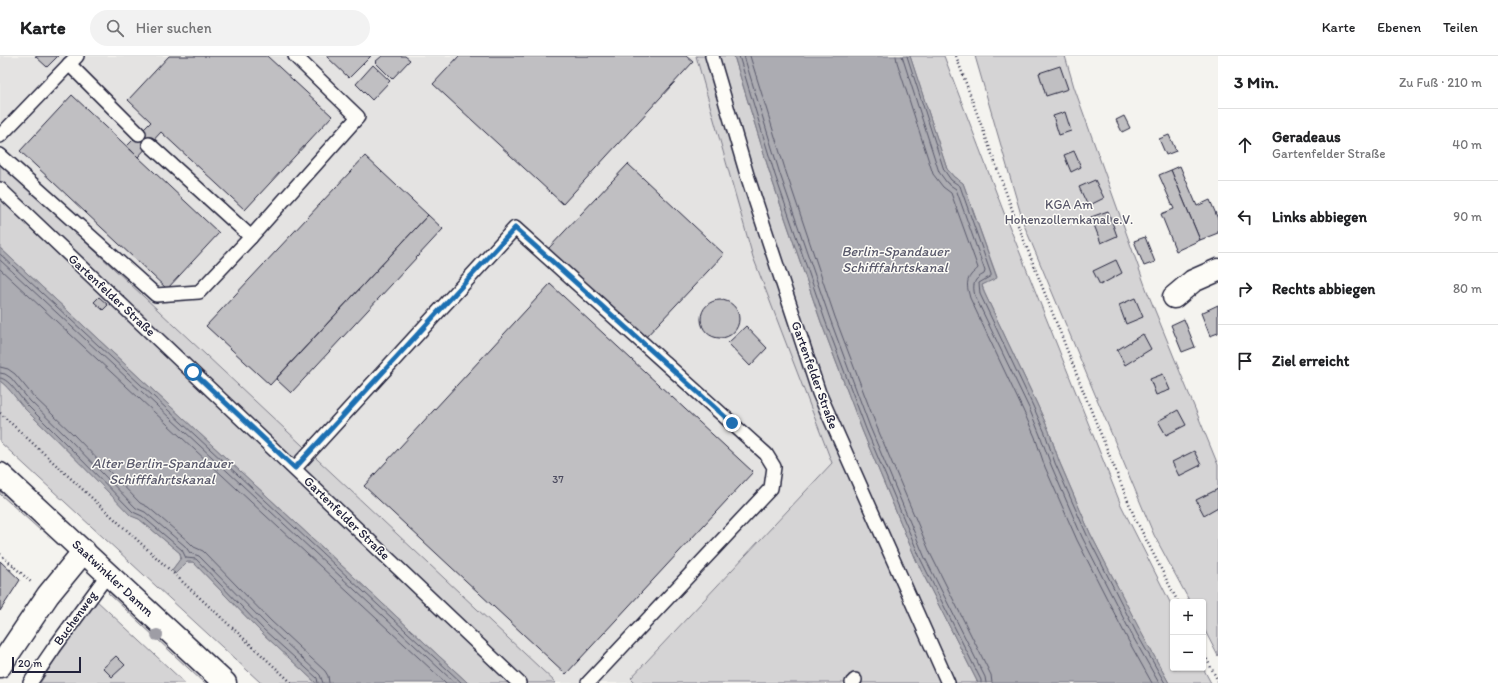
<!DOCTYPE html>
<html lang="de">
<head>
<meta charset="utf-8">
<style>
  body { margin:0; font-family:Itim,sans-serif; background:#f2f2f2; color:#202124 }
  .controls { position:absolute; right:12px; bottom:12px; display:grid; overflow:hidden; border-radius:4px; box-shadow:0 1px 3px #0004 }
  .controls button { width:36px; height:36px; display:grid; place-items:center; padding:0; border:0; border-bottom:1px solid #e0e0e0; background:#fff; color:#202124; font:20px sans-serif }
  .scale { position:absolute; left:12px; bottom:10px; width:69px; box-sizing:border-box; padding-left:4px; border:2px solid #22223b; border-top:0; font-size:11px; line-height:14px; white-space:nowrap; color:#22223b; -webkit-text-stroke:3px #fdfcf7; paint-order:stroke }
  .stop { position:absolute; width:12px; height:12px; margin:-9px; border:3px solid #1f6fb2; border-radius:50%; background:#fff }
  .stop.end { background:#1f6fb2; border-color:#fff; box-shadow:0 1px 4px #0008 }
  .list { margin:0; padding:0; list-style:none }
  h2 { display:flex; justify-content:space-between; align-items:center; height:52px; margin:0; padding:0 16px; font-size:17px }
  h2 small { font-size:13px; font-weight:400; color:#757577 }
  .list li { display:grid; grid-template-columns:26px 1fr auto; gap:12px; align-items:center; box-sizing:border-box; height:72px; padding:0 16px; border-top:1px solid #e0e0e0 }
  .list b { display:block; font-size:15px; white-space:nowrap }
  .list p { margin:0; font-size:13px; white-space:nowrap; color:#757577 }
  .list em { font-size:13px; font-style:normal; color:#757577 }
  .icon { flex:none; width:22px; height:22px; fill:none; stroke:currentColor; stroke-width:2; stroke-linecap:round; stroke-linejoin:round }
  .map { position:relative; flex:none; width:1218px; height:627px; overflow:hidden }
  header { display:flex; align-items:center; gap:24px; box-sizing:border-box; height:56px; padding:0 20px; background:#fff; border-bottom:1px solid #e0e0e0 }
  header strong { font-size:19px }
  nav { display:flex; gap:22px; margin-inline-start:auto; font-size:14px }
  .search { width:280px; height:36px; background:#f2f2f2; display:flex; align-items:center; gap:10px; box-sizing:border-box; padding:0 14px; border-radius:22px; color:#757577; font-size:15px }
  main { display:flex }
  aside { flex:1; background:#fff }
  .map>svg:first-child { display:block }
  .built { fill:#e4e3e2 }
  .green { fill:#d5d4d5; stroke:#7c7b88 }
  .water { fill:#acacb2; stroke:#757582 }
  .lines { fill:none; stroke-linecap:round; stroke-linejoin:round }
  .shore { stroke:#59596b; stroke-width:1 }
  .building { fill:#c0bfc2; stroke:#22223b }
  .service-casing { stroke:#22223b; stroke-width:16 }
  .minor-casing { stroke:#22223b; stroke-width:25 }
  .secondary-casing { stroke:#22223b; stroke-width:25 }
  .path { stroke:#22223b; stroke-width:2.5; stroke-dasharray:1 3; stroke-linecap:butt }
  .service { stroke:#fdfcf7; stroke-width:13 }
  .minor { stroke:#fdfcf7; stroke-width:22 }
  .secondary { stroke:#fdfcf7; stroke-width:22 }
  .tree { fill:#9e9da5 }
  .route { stroke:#1f6fb2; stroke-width:5 }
  .labels { text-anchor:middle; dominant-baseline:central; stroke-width:3; stroke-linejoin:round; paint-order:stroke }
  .number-label { font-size:11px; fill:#4a495d }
  .park-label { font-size:13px; fill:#585769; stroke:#fdfcf7 }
  .street-label { font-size:13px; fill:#22223b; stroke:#fdfcf7 }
  .water-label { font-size:14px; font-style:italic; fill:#59596b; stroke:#fdfcf7 }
</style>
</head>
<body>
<header>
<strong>Karte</strong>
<div class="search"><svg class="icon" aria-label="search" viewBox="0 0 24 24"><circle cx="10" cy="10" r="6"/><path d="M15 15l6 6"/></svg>Hier suchen</div>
<nav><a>Karte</a><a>Ebenen</a><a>Teilen</a></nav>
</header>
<main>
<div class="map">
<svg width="1218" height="627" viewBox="0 0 1218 627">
  <rect width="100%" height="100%" fill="#f4f3ef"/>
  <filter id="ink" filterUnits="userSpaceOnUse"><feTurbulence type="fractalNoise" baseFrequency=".025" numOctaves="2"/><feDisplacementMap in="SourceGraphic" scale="8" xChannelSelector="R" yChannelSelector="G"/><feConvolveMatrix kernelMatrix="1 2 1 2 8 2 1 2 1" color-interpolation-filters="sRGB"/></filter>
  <g filter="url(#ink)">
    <path class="built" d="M 0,0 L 696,0 L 753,201 L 832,407 L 632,622 L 636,627 L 555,627 L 0,106 Z"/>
    <g class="green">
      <path d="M 696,0 L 734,0 L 771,121 L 821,266 L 862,374 L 917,506 L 978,627 L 636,627 L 631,622 L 832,407 L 753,201 Z"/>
      <path d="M 910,0 L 944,0 L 1006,162 L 1121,449 L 1173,552 L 1173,612 L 1203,612 L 1211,627 L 1169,627 L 1141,577 L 1090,477 L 1059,405 L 1049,375 L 1037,348 L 984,236 L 982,229 L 997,221 L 963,127 L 954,121 L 947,113 Z"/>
      <path d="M 975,0 L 1065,0 L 1074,31 L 1147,235 L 1218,409 L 1218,600 L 1203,571 L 1203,546 L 1190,546 L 1154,479 L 1024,169 Z"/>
      <path d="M 0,106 L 556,627 L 468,627 L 0,192 Z"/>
      <path d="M 0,325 C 11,333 17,345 27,355 C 62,389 97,424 131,459 L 139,463 L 180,497 L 181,502 L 172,514 L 175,517 L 187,506 L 193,506 L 261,576 L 316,627 L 261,627 L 0,386 Z"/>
      <path d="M 0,432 L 41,470 L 40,474 L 0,438 Z"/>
      <path d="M 112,534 L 211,627 L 204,627 L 108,537 Z"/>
      <path d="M 95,543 L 185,627 L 40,627 Z"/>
    </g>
    <g class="water">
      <path d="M 734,0 L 910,0 L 947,113 L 954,121 L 963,127 L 997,222 L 982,229 L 984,236 L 1037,348 L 1049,375 L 1059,405 L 1090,477 L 1141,576 L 1169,627 L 978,627 L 917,506 L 862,374 L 821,266 L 771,121 Z"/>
      <path d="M 0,192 L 468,627 L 316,627 L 261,576 L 193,506 L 187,506 L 175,518 L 172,514 L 181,502 L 180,497 L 139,463 L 131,460 C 97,424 62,389 27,355 C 17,345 11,333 0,325 Z"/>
    </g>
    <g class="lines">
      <g class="shore">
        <path d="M 739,0 L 775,119 L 825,264 L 866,373 L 921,504 L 981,624 L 981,627"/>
        <path d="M 744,0 L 780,118 L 830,263 L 870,371 L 925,502 L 985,621 L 986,627"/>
        <path d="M 750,0 L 786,116 L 835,261 L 876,369 L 931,499 L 991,619 L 992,627"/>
        <path d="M 896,0 L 897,6 L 933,118 L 943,131 L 951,137 L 978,212 C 976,215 973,216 971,219 C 965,226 968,234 970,242 L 1023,354 L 1035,381 L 1045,411 L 1077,484 L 1128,584 L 1152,627"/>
        <path d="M 902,0 L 939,116 L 947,127 L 956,133 L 985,215 L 984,218 C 974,223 972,228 975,240 L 1029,352 L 1040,379 L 1051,409 L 1082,481 L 1133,581 L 1159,627"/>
        <path d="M 907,0 L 944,114 L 951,124 L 960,130 L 991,218 L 991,220 L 979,227 L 980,238 L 1033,350 L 1045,377 L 1055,407 L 1087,479 L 1137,578 L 1165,627"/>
        <path d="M 0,198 L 462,627"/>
        <path d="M 0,204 L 455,627"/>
        <path d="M 0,213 L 446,627"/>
        <path d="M 0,311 L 8,313 L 15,318 L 34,341 L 73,378 L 140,447 L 148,451 L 189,486 L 194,491 L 203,495 L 271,565 L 325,615 L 328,620 L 329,627"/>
        <path d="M 0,317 L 5,318 L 11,322 L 30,345 L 69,383 L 136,452 L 145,456 L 185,490 L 190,497 L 199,500 L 267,569 L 320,619 L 323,627"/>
        <path d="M 0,322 C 10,323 20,342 28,350 C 63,385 98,420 133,456 L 142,460 L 182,494 L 186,502 L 196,503 L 263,573 L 317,622 L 318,627"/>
      </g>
    </g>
    <g class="building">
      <path d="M 35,0 L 58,0 L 47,11 Z"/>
      <path d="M 169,0 L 267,0 L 332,60 L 245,154 L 161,76 L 138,101 L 127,90 L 151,66 L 128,44 Z"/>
      <path d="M 326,0 L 371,0 L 349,22 Z"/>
      <path d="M 382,0 L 405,0 L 410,4 L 392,23 L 375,6 Z"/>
      <path d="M 459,0 L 686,0 L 693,6 L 563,148 L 433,28 Z"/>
      <path d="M 373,9 L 390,25 L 372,44 L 356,28 Z"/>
      <path d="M 1060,10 L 1068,33 L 1046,40 L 1039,17 Z"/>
      <path d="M 72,39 L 219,177 L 167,233 L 20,95 Z"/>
      <path d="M 1065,56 L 1071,75 L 1059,79 L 1053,60 Z"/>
      <path d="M 1124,60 L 1130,72 L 1122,76 L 1116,64 Z"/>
      <path d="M 1169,79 L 1176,95 L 1166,99 L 1159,83 Z"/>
      <path d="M 1074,95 L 1081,111 L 1071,116 L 1064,99 Z"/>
      <path d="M 365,100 L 428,159 L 270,329 L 206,270 Z"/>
      <path d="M 628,108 L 724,198 L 644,283 L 548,193 Z"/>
      <path d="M 1180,110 L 1197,150 L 1210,144 L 1218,163 L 1218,177 L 1200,184 L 1171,114 Z"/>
      <path d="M 1171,114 L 1200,184 L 1176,195 L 1161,158 L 1174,153 L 1159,119 Z"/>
      <path d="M 1095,124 L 1104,142 L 1088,150 L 1079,131 Z"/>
      <path d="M 1108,155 L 1117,180 L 1101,187 L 1091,161 Z"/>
      <path d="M 428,159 L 443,173 L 291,337 L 276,323 Z"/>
      <path d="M 1145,181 L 1155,206 L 1144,210 L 1134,185 Z"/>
      <path d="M 1116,204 L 1122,217 L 1100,229 L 1093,215 Z"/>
      <path d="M 550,228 L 753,416 L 566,618 L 364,430 Z"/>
      <path d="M 99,241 L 108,249 L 103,254 L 94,246 Z"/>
      <path d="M 1135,242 L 1143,261 L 1126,268 L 1119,249 Z"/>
      <circle cx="720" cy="263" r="19"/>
      <path d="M 1218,249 L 1218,277 L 1210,280 L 1201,257 Z"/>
      <path d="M 1184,263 L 1195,291 L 1182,296 L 1171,269 Z"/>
      <path d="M 746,270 L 767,292 L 750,310 L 728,287 Z"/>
      <path d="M 1143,278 L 1151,293 L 1125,309 L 1117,294 Z"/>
      <path d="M 1163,318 L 1170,334 L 1156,339 L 1150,323 Z"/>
      <path d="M 1178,354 L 1186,369 L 1166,379 L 1158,365 Z"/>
      <path d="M 1194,395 L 1201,409 L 1179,420 L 1172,406 Z"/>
      <path d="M 1218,433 L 1218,451 L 1204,459 L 1196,444 Z"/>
      <path d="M 0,505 L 20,524 L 0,555 Z"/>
      <path d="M 116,600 L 125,609 L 112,621 L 103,612 Z"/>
    </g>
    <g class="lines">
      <defs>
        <g id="service">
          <path d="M 712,0 L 747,119 L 819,337 L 948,627"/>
          <path d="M 69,8 L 139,78"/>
          <path d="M 0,80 L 77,0"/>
          <path d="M 149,88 L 251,181"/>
          <path d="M 0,99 L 156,239 L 199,236 L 251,181 L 358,61 L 295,0"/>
          <path d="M 0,133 L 519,627"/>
          <path d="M 295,412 L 515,172 L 766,398 L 774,411 L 771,432 L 588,627"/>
          <path d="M 30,627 L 54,592 L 108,518"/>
          <path d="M 852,627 L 855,624"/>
        </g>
        <g id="minor">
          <path d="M 1174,241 L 1193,225 L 1218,214"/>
          <path d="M 0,610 L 48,539 L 84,495"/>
        </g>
        <path id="secondary" d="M 0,418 L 225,627"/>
      </defs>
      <use href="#service" class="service-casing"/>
      <use href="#minor" class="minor-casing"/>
      <use href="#secondary" class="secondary-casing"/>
      <g class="path">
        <path d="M 956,0 L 1016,164 L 1084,337 L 1135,462 L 1178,546"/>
        <path d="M 0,357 L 292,627"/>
        <path d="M 0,498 L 31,526"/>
        <path d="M 10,514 L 13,510"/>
        <path d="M 1203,596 L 1218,625"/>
      </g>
      <use href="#service" class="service"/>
      <use href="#minor" class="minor"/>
      <use href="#secondary" class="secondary"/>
    </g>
    <circle class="tree" cx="157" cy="579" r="6"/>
  </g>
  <g class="lines" filter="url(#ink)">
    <path class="route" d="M 193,316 L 295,412 L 515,172 L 732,367"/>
  </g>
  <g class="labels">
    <g class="number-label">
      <text x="558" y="423">37</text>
    </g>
    <g class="park-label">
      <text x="1069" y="148">KGA Am<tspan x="1069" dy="15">Hohenzollernkanal e.V.</tspan></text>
    </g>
    <g class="street-label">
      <text transform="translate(112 239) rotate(43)">Gartenfelder Straße</text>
      <text transform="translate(815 319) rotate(70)">Gartenfelder Straße</text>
      <text transform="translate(347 462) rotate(44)">Gartenfelder Straße</text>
      <text transform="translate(113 522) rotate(43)">Saatwinkler Damm</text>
      <text transform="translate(75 562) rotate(-54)">Buchenweg</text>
    </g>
    <g class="water-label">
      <text x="895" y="195">Berlin-Spandauer<tspan x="895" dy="16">Schifffahrtskanal</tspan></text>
      <text x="162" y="407">Alter Berlin-Spandauer<tspan x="162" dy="16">Schifffahrtskanal</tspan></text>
    </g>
  </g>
</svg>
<div class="controls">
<button>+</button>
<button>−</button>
</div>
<div class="scale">20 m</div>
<div class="stop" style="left:193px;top:316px"></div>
<div class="stop end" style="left:732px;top:367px"></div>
</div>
<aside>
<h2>3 Min.<small>Zu Fuß · 210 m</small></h2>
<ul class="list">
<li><svg class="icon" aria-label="ahead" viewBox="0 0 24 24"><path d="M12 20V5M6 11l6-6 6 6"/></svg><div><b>Geradeaus</b><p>Gartenfelder Straße</p></div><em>40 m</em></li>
<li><svg class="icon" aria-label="left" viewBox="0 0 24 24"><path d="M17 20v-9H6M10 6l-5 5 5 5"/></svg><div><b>Links abbiegen</b></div><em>90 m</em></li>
<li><svg class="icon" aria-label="right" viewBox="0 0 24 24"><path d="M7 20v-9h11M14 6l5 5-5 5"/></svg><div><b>Rechts abbiegen</b></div><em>80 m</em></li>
<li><svg class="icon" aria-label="arrive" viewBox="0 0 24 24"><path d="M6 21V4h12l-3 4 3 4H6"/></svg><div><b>Ziel erreicht</b></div></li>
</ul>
</aside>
</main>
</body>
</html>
